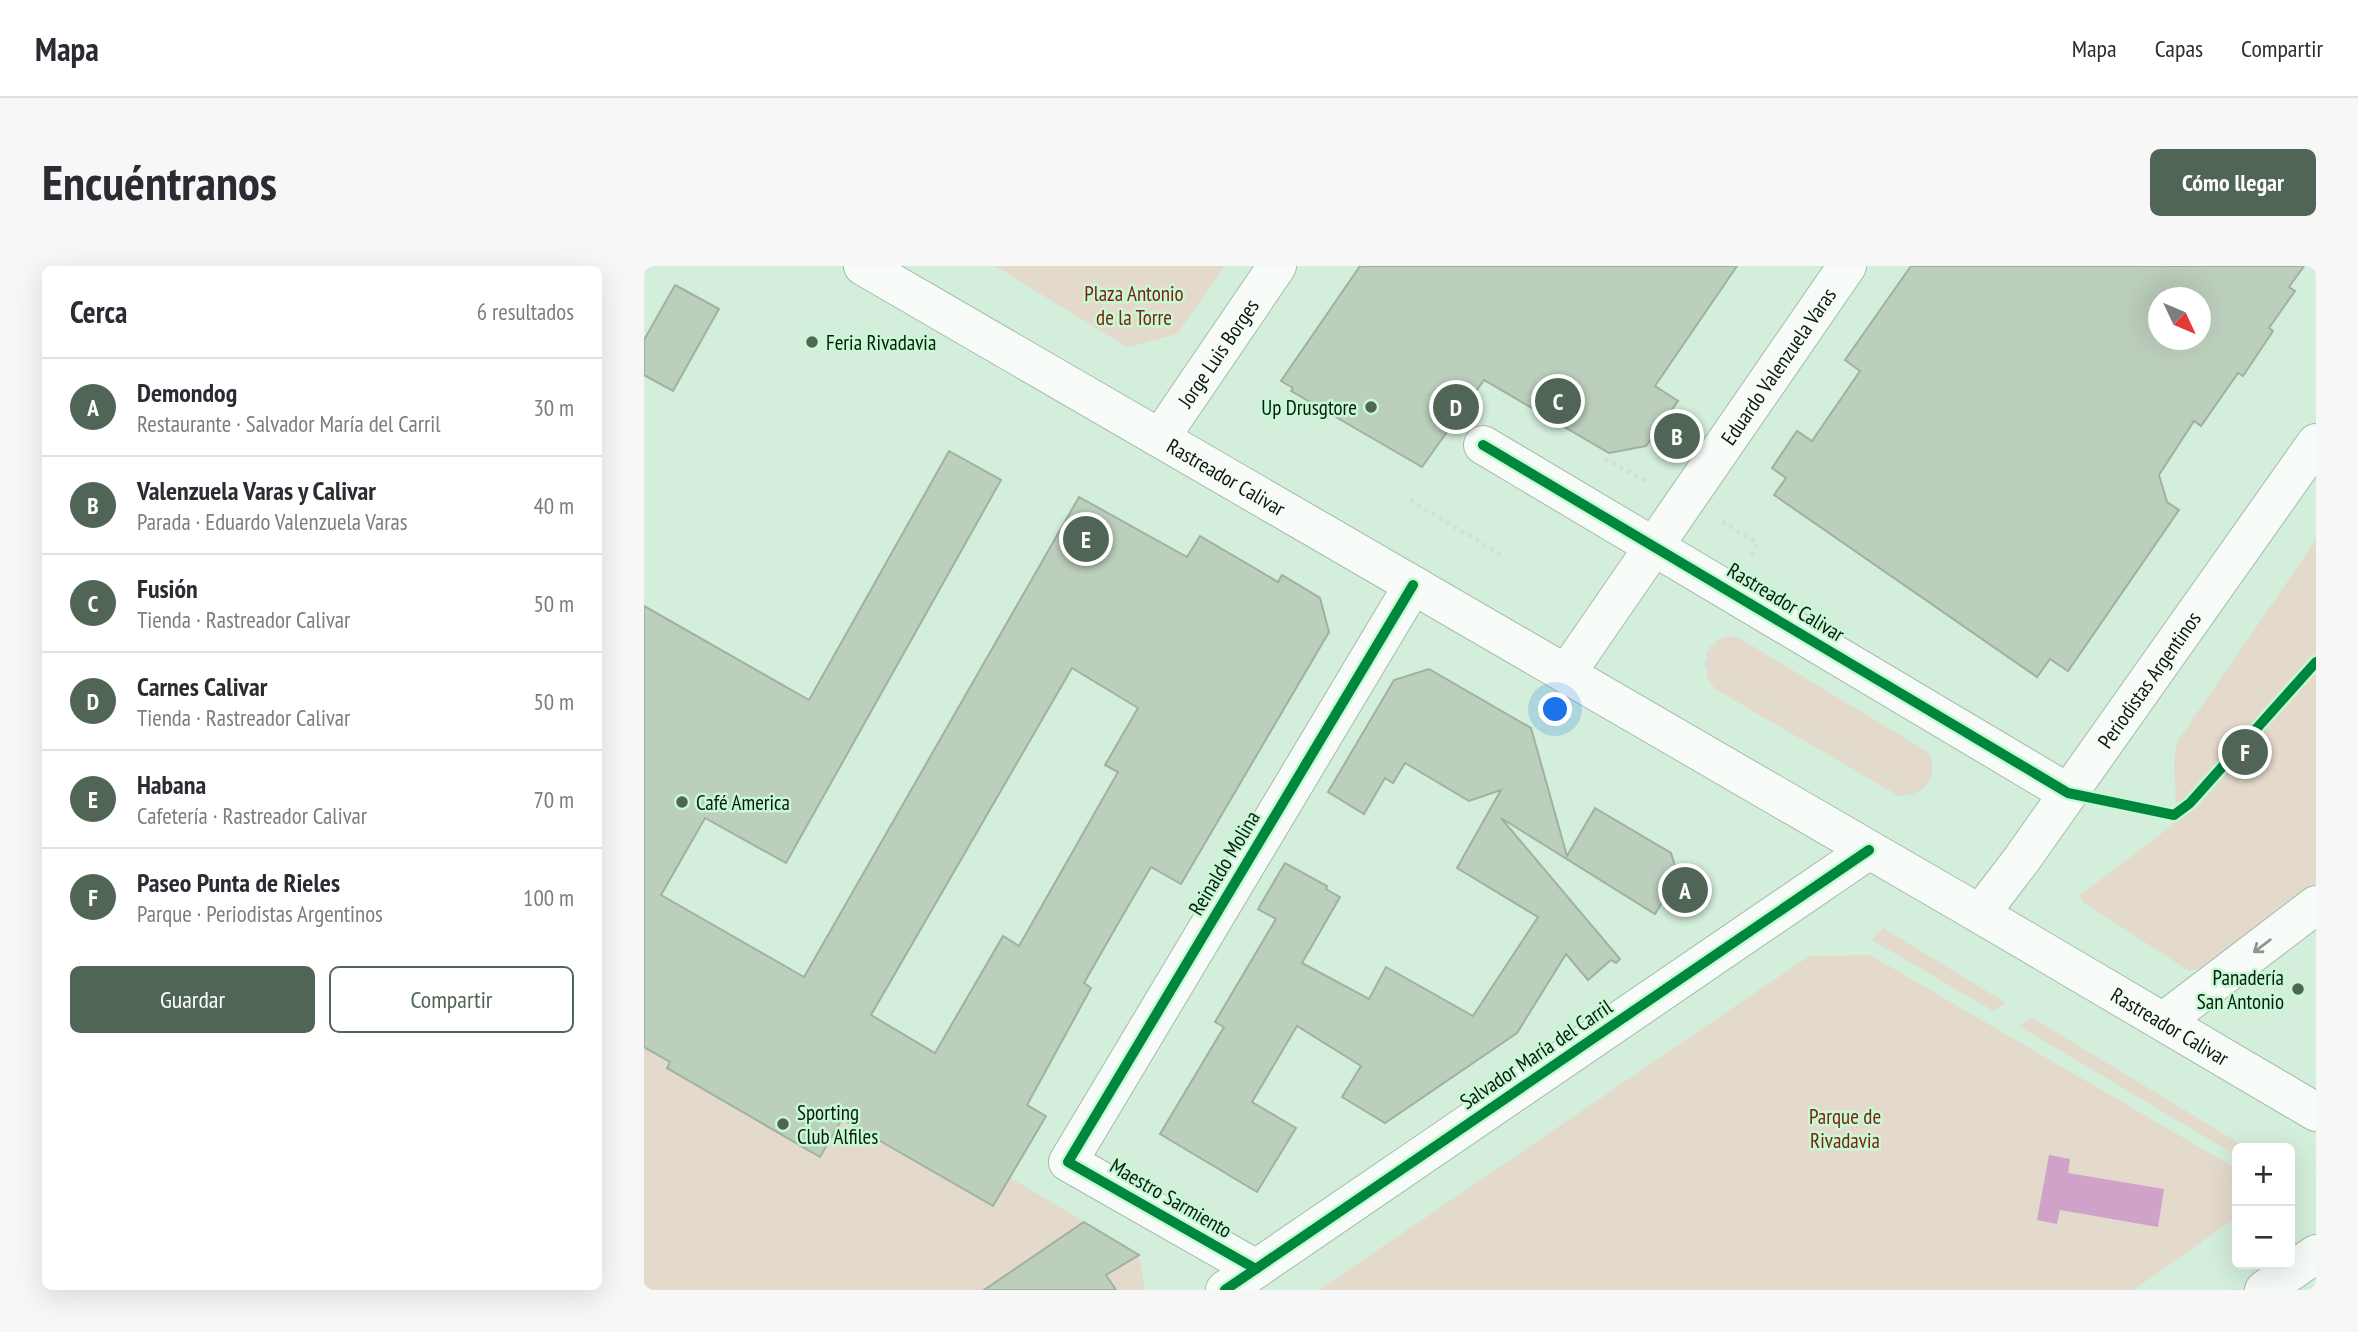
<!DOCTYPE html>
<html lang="es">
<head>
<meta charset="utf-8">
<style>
  body { margin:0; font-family:"PT Sans Narrow",sans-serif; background:#f7f7f7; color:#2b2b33 }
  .controls { position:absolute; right:21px; bottom:21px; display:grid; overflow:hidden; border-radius:10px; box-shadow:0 7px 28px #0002 }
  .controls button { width:63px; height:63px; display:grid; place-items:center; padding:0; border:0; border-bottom:2px solid #e1e1e2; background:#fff; color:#2b2b33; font:35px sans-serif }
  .compass { position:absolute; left:1504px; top:21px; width:63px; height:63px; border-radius:50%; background:#fff; box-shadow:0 7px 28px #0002; rotate:134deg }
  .you { position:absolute; left:912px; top:444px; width:24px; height:24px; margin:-18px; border:5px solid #fff; border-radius:50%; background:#1a73e8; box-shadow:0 0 0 10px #1a73e833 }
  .badge { display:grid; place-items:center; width:46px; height:46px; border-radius:50%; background:#506556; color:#fff; font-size:23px; font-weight:700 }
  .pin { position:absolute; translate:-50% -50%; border:4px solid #fff; box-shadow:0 2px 7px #0006 }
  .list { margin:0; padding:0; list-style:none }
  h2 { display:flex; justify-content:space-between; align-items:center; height:91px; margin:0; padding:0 28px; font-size:30px }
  h2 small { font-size:23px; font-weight:400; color:#7c7c81 }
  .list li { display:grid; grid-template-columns:46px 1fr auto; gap:21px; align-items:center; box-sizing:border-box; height:98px; padding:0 28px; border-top:2px solid #e1e1e2 }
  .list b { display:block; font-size:26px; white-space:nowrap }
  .list p { margin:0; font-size:23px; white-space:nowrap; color:#7c7c81 }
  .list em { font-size:23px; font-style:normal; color:#7c7c81 }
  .actions { display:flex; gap:14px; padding:21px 28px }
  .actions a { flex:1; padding:16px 0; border:2px solid #506556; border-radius:10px; text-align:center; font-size:24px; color:#506556 }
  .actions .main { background:#506556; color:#fff }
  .map { position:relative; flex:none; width:1672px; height:1024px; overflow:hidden; border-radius:10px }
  header { display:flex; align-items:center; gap:42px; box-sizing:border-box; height:98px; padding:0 35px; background:#fff; border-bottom:2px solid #e1e1e2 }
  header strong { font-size:33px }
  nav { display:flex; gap:38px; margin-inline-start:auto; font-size:24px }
  .intro { display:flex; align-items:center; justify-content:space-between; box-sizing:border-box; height:168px; padding:0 42px }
  h1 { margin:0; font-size:49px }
  .button { padding:18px 32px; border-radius:10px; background:#506556; color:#fff; font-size:24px; font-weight:700 }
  main { display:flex; gap:42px; padding:0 42px }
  aside { flex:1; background:#fff; border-radius:10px; box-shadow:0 7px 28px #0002 }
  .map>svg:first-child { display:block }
  .green { fill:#e4dacc }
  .water { fill:#d0a1c9 }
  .building { fill:#bccebc; stroke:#a0b1a0; stroke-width:2; fill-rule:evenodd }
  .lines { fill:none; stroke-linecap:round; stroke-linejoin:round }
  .minor-casing { stroke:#a6bbac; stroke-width:40 }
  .major-casing { stroke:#a6bbac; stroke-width:40 }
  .path { stroke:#d5ded7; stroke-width:4.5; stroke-dasharray:3.5 5; stroke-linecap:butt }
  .minor { stroke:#f8fcf9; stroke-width:38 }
  .major { stroke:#f8fcf9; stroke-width:38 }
  .cycleway-casing { stroke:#c8f9d5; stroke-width:15 }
  .cycleway { stroke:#00873e; stroke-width:10 }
  .oneway { stroke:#8c9790 }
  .poi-dot { fill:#506556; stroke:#c8f9d5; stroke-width:2.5 }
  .labels { text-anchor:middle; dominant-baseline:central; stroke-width:5; stroke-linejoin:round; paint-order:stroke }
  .park-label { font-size:21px; fill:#7b2210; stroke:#c8f9d5 }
  .poi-label { font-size:21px; fill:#091b0f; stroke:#c8f9d5; text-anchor:start }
  .street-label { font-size:21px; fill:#091b0f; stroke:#c8f9d5 }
</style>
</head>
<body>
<header>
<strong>Mapa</strong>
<nav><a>Mapa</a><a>Capas</a><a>Compartir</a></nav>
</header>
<div class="intro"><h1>Encuéntranos</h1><a class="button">Cómo llegar</a></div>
<main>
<aside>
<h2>Cerca<small>6 resultados</small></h2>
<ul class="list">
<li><span class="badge">A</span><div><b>Demondog</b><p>Restaurante · Salvador María del Carril</p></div><em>30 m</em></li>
<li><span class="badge">B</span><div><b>Valenzuela Varas y Calivar</b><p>Parada · Eduardo Valenzuela Varas</p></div><em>40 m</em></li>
<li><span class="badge">C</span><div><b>Fusión</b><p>Tienda · Rastreador Calivar</p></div><em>50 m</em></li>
<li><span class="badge">D</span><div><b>Carnes Calivar</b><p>Tienda · Rastreador Calivar</p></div><em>50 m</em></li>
<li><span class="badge">E</span><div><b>Habana</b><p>Cafetería · Rastreador Calivar</p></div><em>70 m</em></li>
<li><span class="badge">F</span><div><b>Paseo Punta de Rieles</b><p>Parque · Periodistas Argentinos</p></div><em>100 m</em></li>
</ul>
<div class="actions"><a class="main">Guardar</a><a>Compartir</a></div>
</aside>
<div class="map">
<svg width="1672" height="1024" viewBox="0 0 1672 1024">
  <rect width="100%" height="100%" fill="#d3eeda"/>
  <g class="green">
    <path d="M 351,0 L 581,0 L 533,68 L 483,81 Z"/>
    <path d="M 1672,274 L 1672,617 L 1556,702 L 1545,705 L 1439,636 L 1436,629 L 1527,560 C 1539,538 1523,501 1535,473 Z"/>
    <path d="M 1084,370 L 1095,372 L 1284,486 C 1296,510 1281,530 1255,530 L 1071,423 L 1063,411 L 1062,387 L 1075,373 Z"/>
    <path d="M 1239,662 L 1362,737 L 1349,745 L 1228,674 Z"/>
    <path d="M 1226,689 L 1593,903 L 1593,951 L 1489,1024 L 675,1024 L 1165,690 Z"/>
    <path d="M 0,691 L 495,989 L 501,1024 L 0,1024 Z"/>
    <path d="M 1387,751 L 1598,879 L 1588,887 L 1375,760 Z"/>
  </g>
  <path class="water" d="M 1405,889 L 1426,893 L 1424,907 L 1520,923 L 1514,961 L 1416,944 L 1413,958 L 1393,954 Z"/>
  <g class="building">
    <path d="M 716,0 L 1093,0 L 1011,120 L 1034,135 L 1002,180 L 965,187 L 840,114 L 778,201 L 647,125 L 649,122 L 637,115 Z"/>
    <path d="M 1267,0 L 1660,0 L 1645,21 L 1651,25 L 1625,62 L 1629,65 L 1599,110 L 1594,107 L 1557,160 L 1550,155 L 1515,209 L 1523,236 L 1535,244 L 1424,405 L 1406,393 L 1393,411 L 1130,229 L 1142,212 L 1128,202 L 1153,165 L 1168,175 L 1216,105 L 1201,94 ZM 1515,32 L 1557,32 L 1557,74 L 1515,74 Z"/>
    <path d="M 31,19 L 75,43 L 29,125 L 0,109 L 0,74 Z"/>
    <path d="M 305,185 L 357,214 L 142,597 L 61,552 L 17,629 L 160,711 L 435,231 L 543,291 L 556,270 L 634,316 L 638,309 L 676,332 L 685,366 L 537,618 L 507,601 L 479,649 L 440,717 L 447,722 L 383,839 L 402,850 L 349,940 L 198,853 L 176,891 L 23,802 L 26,796 L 0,781 L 0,340 L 165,434 ZM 428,402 L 494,442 L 461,499 L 474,506 L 375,680 L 359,670 L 291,787 L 227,749 Z"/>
    <path d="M 785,403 L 887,462 L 923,590 L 951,542 L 1027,587 L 1034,610 L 1011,648 L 857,552 L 976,693 L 972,697 L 967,694 L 944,714 L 922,688 L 873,767 L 741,857 L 698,831 L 717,800 L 653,760 L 608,836 L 652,862 L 613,926 L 516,868 L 580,761 L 571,756 L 632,653 L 614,643 L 641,597 L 683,620 L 682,623 L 696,631 L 658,697 L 725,733 L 742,701 L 829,750 L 894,651 L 813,602 L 857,524 L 825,535 L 761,497 L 749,517 L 741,512 L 720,548 L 684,526 L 750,414 Z"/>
    <path d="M 440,956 L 495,989 L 462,1009 L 472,1024 L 340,1024 Z"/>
  </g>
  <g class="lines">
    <defs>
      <g id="minor">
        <path id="s1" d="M 516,172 L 633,0"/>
        <path d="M 839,179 L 1424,527"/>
        <path id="s2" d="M 922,408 L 1203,0"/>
        <path id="s3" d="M 1336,648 L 1378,593 L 1672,177"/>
        <path d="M 1520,755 L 1672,639"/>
        <path d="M 612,1003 L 424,896 L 769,319"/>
        <path d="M 581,1024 L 1225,584"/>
        <path d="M 1620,1024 L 1672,988"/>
      </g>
      <g id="major">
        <path id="s4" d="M 219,0 L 1336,648 L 1672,846"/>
      </g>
    </defs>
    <use href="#minor" class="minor-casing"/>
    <use href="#major" class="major-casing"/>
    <g class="path">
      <path d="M 961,193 L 1004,216"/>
      <path d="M 766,234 L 859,290"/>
      <path d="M 1078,256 L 1113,276 L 1107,292"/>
      <path d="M 1068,380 L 1061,401 L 1271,528"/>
    </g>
    <use href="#minor" class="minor"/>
    <use href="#major" class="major"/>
    <defs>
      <g id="cycleway">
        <path d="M 839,179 L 1424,527 L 1530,549 L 1546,537 L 1672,396"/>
        <path d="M 612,1003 L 424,896 L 769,319"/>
        <path d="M 581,1024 L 1225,584"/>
      </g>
    </defs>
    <use href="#cycleway" class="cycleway-casing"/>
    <use href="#cycleway" class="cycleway"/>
  </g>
  <defs><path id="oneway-shaft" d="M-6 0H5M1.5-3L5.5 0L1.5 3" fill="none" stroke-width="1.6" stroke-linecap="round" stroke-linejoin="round" transform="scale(1.75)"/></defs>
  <use class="oneway" href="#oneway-shaft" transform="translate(1618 680) rotate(143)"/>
  <g class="poi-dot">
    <circle cx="168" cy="76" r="7"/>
    <circle cx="727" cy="141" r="7"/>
    <circle cx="38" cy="536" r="7"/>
    <circle cx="1654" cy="723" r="7"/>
    <circle cx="139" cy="858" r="7"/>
  </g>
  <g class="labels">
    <g class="park-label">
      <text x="490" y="27">Plaza Antonio<tspan x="490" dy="24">de la Torre</tspan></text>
      <text x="1201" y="850">Parque de<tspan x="1201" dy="24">Rivadavia</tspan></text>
    </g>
    <g class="poi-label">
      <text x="182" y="76">Feria Rivadavia</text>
      <text x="713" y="141" text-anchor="end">Up Drusgtore</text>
      <text x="52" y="536">Café America</text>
      <text x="1640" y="711" text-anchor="end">Panadería<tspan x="1640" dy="24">San Antonio</tspan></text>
      <text x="153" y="846">Sporting<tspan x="153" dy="24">Club Alfiles</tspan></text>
    </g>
    <g class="street-label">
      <text stroke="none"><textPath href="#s1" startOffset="103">Jorge Luis Borges</textPath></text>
      <text stroke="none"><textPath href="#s2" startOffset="374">Eduardo Valenzuela Varas</textPath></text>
      <text stroke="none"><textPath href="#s4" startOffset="420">Rastreador Calivar</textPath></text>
      <text transform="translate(1142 336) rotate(31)">Rastreador Calivar</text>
      <text stroke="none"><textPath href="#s3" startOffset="289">Periodistas Argentinos</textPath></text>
      <text transform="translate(580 597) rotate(-59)">Reinaldo Molina</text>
      <text stroke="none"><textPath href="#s4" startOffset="1512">Rastreador Calivar</textPath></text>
      <text transform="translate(892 788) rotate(-34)">Salvador María del Carril</text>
      <text transform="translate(527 932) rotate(30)">Maestro Sarmiento</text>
    </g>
  </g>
</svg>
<div class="controls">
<button>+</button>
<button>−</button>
</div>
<svg class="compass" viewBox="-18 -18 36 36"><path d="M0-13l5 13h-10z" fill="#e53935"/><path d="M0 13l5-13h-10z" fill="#7c7c81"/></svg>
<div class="you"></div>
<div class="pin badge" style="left:1041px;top:624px">A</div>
<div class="pin badge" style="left:1033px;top:170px">B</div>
<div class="pin badge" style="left:914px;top:135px">C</div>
<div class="pin badge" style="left:812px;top:141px">D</div>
<div class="pin badge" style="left:442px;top:273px">E</div>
<div class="pin badge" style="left:1601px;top:486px">F</div>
</div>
</main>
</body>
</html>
